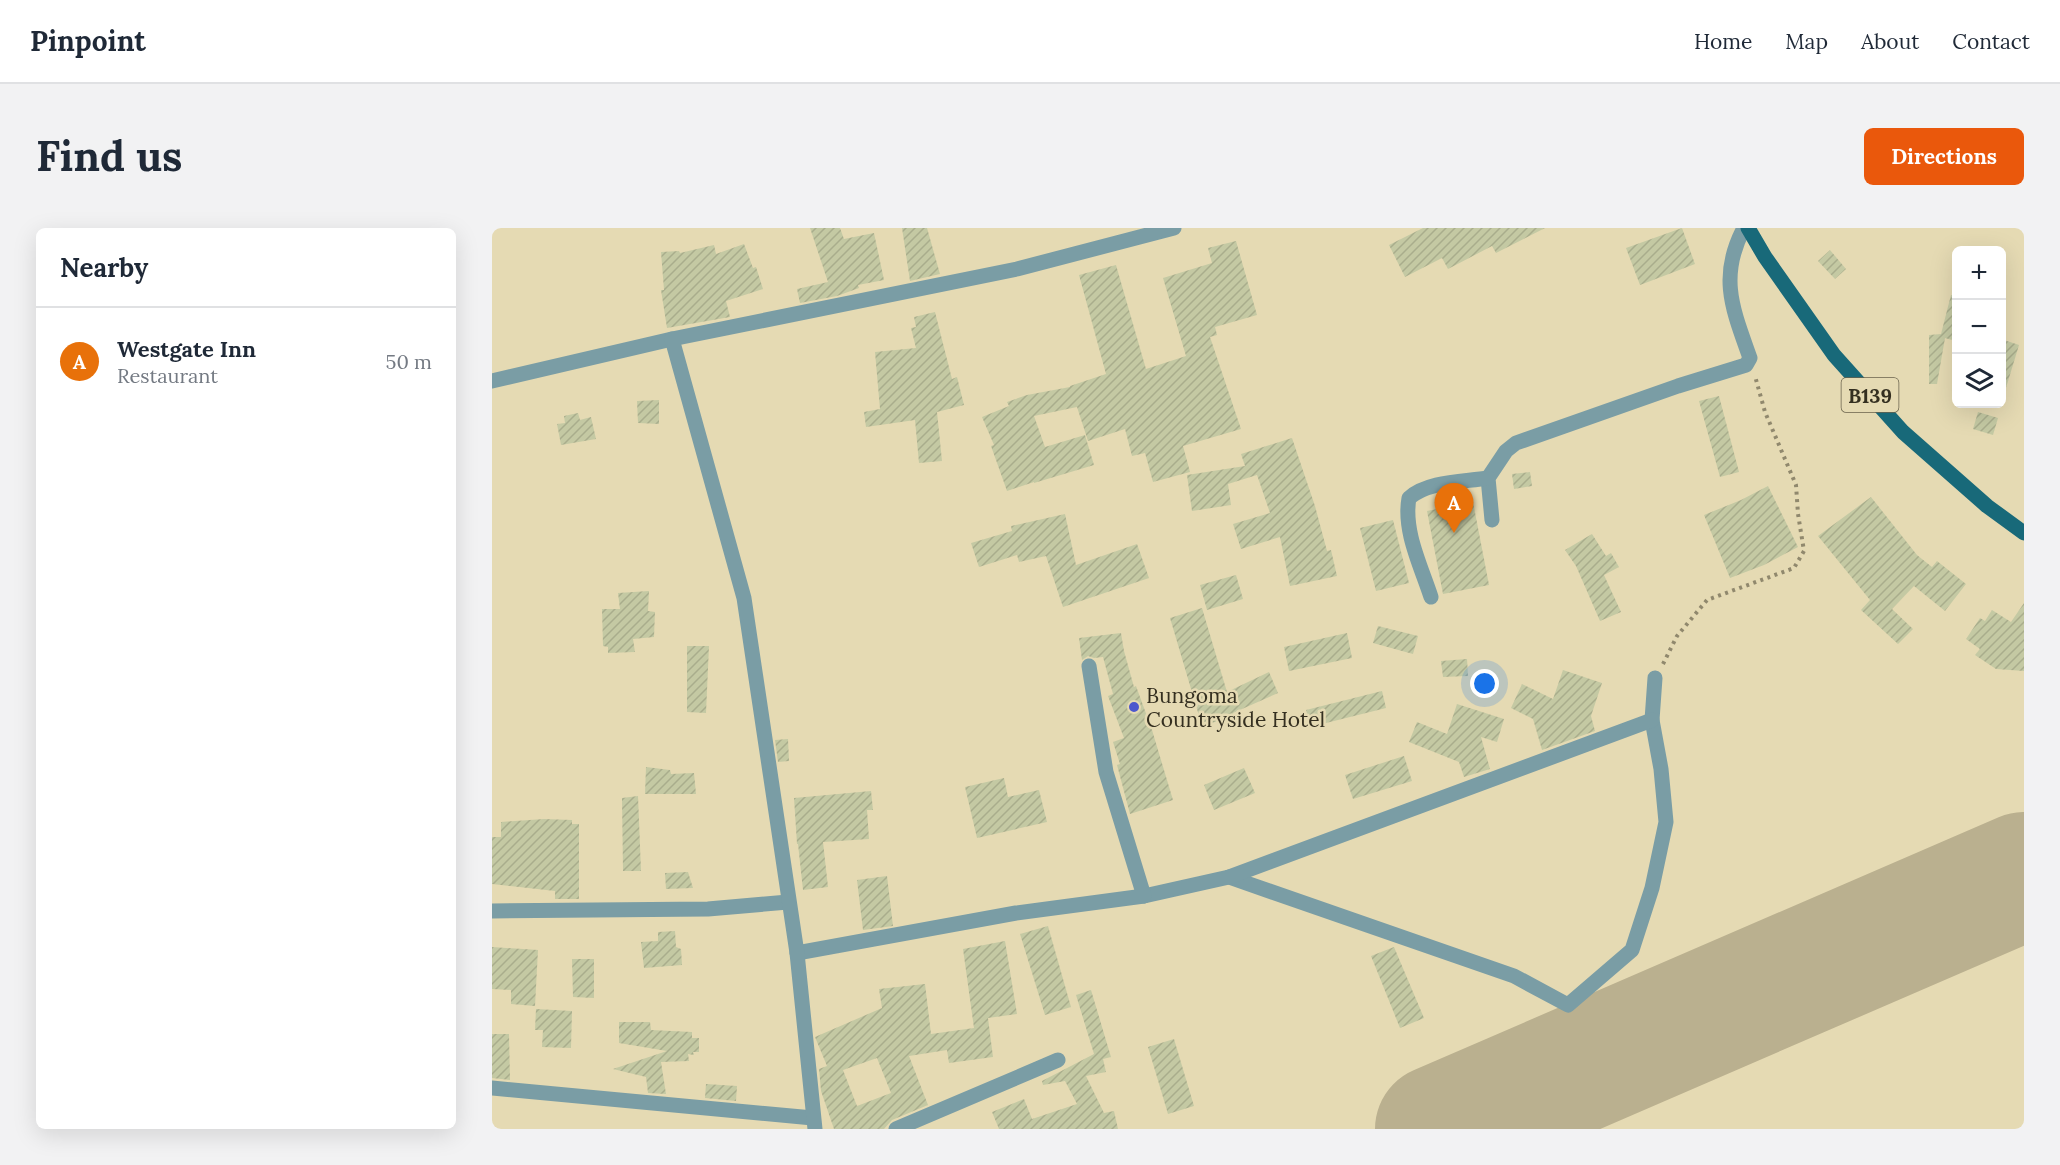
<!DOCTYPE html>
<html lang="en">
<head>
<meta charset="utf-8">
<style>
  body { margin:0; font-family:Lora,serif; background:#f2f2f3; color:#1f2937 }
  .controls { position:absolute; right:18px; top:18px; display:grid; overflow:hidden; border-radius:9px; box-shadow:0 6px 24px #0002 }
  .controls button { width:54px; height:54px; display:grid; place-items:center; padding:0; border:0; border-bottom:2px solid #e0e1e3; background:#fff; color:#1f2937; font:30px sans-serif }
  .you { position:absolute; left:993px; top:456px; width:21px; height:21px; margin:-15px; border:4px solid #fff; border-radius:50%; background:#1a73e8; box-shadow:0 0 0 9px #1a73e833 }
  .badge { display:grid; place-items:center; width:39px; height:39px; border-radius:50%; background:#ea580c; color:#fff; font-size:20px; font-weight:700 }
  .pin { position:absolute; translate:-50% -50px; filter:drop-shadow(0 2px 3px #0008) }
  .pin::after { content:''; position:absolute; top:32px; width:21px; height:18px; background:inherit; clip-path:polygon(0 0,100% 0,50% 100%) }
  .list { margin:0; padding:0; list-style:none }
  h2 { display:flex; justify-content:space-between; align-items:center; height:78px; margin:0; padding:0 24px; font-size:26px }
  h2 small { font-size:20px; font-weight:400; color:#747a83 }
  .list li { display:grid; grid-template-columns:39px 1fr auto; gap:18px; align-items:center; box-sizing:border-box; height:108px; padding:0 24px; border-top:2px solid #e0e1e3 }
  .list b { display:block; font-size:22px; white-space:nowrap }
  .list p { margin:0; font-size:20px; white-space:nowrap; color:#747a83 }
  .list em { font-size:20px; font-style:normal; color:#747a83 }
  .icon { flex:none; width:33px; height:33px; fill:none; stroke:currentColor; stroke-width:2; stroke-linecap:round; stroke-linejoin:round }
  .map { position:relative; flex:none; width:1532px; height:901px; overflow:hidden; border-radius:9px }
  header { display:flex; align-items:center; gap:36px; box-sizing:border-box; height:84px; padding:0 30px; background:#fff; border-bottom:2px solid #e0e1e3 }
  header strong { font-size:28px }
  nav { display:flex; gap:33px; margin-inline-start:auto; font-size:21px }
  .intro { display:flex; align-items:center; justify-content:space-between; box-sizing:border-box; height:144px; padding:0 36px }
  h1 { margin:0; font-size:42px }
  .button { padding:15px 27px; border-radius:9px; background:#ea580c; color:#fff; font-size:21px; font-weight:700 }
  main { display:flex; gap:36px; padding:0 36px }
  aside { flex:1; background:#fff; border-radius:9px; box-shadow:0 6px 24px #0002 }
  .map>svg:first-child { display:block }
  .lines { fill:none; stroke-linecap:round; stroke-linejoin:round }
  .runway { stroke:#bab08f; stroke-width:128 }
  .building { fill:url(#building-hatch); fill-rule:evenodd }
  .path { stroke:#90886d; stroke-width:4; stroke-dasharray:3 4.5; stroke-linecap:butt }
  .minor { stroke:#7a9da5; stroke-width:15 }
  .major { stroke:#186979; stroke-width:15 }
  .poi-dot { fill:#4c57cd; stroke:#e5dab3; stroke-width:2 }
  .labels { text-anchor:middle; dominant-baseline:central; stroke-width:5; stroke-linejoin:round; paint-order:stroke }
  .shield { fill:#e5dab3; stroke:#69624c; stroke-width:1.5 }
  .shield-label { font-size:20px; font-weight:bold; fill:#342f20 }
  .poi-label { font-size:21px; fill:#342f20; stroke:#e5dab3; text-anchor:start }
</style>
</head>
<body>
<header>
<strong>Pinpoint</strong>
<nav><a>Home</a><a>Map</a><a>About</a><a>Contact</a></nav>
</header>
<div class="intro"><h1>Find us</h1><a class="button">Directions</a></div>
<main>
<aside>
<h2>Nearby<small></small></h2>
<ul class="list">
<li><span class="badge" style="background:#e8710a">A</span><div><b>Westgate Inn</b><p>Restaurant</p></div><em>50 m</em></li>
</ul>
</aside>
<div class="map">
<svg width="1532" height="901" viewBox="0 0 1532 901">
  <defs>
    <pattern id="building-hatch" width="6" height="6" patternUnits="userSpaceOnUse" patternTransform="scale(1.5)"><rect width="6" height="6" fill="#c4c9a3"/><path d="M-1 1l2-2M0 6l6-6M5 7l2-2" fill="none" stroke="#a9ad8c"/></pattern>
  </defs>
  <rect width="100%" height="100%" fill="#e5dab3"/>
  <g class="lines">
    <path class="runway" d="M 947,901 L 1532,648"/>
  </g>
  <g class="building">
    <path d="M 318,0 L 348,0 L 352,11 L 382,5 L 392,52 L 366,57 L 367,60 L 345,68 L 308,75 L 305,61 L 336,54 Z"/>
    <path d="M 410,0 L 435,0 L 448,46 L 418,53 Z"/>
    <path d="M 931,0 L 1053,0 L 1004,25 L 1000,18 L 956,41 L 950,30 L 913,49 L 897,17 Z"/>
    <path d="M 1190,0 L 1203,36 L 1148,57 L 1134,20 Z"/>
    <path d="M 744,13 L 765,87 L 723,99 L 725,107 L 718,109 L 749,201 L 691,218 L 698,244 L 661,254 L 653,225 L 640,228 L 633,201 L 596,213 L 585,179 L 542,188 L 553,219 L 593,207 L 602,237 L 542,255 L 542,254 L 515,263 L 499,218 L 502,217 L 490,189 L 517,178 L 515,174 L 535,167 L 578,159 L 578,158 L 614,146 L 587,47 L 624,37 L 654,141 L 694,128 L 671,50 L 720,35 L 716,20 Z"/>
    <path d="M 252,16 L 261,40 L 264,39 L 271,61 L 234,73 L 238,89 L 175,100 L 169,62 L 172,62 L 169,24 L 187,23 L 188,25 L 222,17 L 224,26 Z"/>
    <path d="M 1338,22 L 1354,41 L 1343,51 L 1326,33 Z"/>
    <path d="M 1459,67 L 1464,68 L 1464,113 L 1453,110 L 1445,156 L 1437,156 L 1437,107 L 1449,106 Z"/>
    <path d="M 443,84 L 460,151 L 465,149 L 472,177 L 445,184 L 450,233 L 427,235 L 423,192 L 374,199 L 372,184 L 388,181 L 383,124 L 424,120 L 419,100 L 424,99 L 422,89 Z"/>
    <path d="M 1509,111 L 1527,117 L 1513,163 L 1509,162 Z"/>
    <path d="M 1227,168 L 1247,244 L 1228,249 L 1207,173 Z"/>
    <path d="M 167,172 L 167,196 L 146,195 L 145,173 Z"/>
    <path d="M 1486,184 L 1506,190 L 1501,207 L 1481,201 Z"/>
    <path d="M 86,185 L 88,192 L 99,189 L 104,211 L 69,217 L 65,196 L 73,195 L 72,188 Z"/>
    <path d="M 800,210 L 823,278 L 835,323 L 839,322 L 845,348 L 798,358 L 788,309 L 749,321 L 741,296 L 778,285 L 765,247 L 736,256 L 739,277 L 700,283 L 695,247 L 753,238 L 749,226 Z"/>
    <path d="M 1038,244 L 1040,258 L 1022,261 L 1020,246 Z"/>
    <path d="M 1276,258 L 1306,319 L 1272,337 L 1238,350 L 1212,287 L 1249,272 Z"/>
    <path d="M 1379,269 L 1425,327 L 1440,339 L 1445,333 L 1474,356 L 1453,383 L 1422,358 L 1400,381 L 1421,401 L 1406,416 L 1369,382 L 1378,372 L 1326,308 Z"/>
    <path d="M 981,274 L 997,357 L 951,366 L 935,283 Z"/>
    <path d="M 573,286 L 584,337 L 645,316 L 657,350 L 571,379 L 554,328 L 527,334 L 525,327 L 487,339 L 479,315 L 520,303 L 519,298 Z"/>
    <path d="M 901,292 L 917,355 L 884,363 L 868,300 Z"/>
    <path d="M 1100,306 L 1114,328 L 1119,325 L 1127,339 L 1112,347 L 1129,384 L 1108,393 L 1084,338 L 1073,322 Z"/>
    <path d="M 744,347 L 751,371 L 715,382 L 708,357 Z"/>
    <path d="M 157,363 L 156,383 L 163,384 L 162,409 L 141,411 L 143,424 L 116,425 L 116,419 L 111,418 L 110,381 L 128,381 L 126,365 Z"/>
    <path d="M 1532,375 L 1532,443 L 1504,441 L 1483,427 L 1488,421 L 1474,411 L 1488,390 L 1493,393 L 1500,382 L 1519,394 Z"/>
    <path d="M 710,380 L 735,464 L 777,444 L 786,465 L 741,485 L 742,488 L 710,498 L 678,390 Z"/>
    <path d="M 886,398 L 926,408 L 921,426 L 881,415 Z"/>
    <path d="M 629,405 L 632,423 L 642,459 L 644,458 L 660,502 L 681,572 L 638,586 L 625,537 L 628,536 L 621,514 L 632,510 L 616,468 L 621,466 L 611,429 L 602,430 L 596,428 L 590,432 L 587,410 Z"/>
    <path d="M 855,405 L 860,430 L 797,443 L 792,419 Z"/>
    <path d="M 195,418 L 217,418 L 214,485 L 195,484 Z"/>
    <path d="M 975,431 L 976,448 L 951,449 L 949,433 Z"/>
    <path d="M 1071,442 L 1110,455 L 1099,488 L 1103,503 L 1050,522 L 1041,491 L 1019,480 L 1030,456 L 1061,471 Z"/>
    <path d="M 890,463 L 894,480 L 818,499 L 814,482 Z"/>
    <path d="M 965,476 L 1012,491 L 1005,514 L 989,509 L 998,541 L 972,549 L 967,534 L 917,514 L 925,494 L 955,506 Z"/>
    <path d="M 296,511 L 297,533 L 286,534 L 283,512 Z"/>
    <path d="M 912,528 L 920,553 L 861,571 L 853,547 Z"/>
    <path d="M 154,539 L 178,542 L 179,546 L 202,545 L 204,566 L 153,566 Z"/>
    <path d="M 752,540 L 763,565 L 722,582 L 712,557 Z"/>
    <path d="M 512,550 L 516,569 L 547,562 L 555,594 L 485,610 L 473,559 Z"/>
    <path d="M 379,563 L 381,582 L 375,582 L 377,611 L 331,614 L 336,659 L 311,662 L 306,616 L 305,616 L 302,570 Z"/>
    <path d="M 146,568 L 149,643 L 131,643 L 130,570 Z"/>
    <path d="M 52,591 L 80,592 L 80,596 L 87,596 L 87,671 L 63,671 L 63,663 L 0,656 L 0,609 L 9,609 L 9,594 Z"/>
    <path d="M 196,644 L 201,660 L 174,661 L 173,645 Z"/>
    <path d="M 395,648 L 401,698 L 371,702 L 365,652 Z"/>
    <path d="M 556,698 L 579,779 L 553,787 L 528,706 Z"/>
    <path d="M 183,703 L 184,719 L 189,721 L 190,737 L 152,740 L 149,714 L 166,713 L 166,704 Z"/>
    <path d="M 513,713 L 525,786 L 496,790 L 501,829 L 457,835 L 455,822 L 417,828 L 436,877 L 400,892 L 392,901 L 342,901 L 329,863 L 327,841 L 335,838 L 323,809 L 390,780 L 387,761 L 433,756 L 439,806 L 482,800 L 471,721 ZM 385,830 L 399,865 L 365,878 L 351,842 Z"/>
    <path d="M 0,719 L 46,722 L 43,778 L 19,776 L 19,762 L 0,761 Z"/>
    <path d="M 902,719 L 932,790 L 908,800 L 879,728 Z"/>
    <path d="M 80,731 L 102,731 L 102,770 L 81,769 Z"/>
    <path d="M 599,762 L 619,829 L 611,831 L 614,844 L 594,848 L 612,885 L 622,883 L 626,901 L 507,901 L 500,884 L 532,871 L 540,891 L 585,876 L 573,853 L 551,857 L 550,853 L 602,826 L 584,767 Z"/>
    <path d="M 44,781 L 80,783 L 79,820 L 50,819 L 51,802 L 43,802 Z"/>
    <path d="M 127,794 L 158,794 L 159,802 L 200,804 L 200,810 L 207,810 L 207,824 L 201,824 L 202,827 L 196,826 L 197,833 L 169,834 L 174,866 L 156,865 L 154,849 L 121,841 L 175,823 L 127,815 Z"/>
    <path d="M 0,806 L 17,806 L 18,852 L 0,850 Z"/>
    <path d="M 682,811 L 702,878 L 676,886 L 656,819 Z"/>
    <path d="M 214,856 L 245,858 L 244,873 L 213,870 Z"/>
  </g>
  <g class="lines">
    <path class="path" d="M 1171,436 L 1185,408 L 1215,372 L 1302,340 L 1312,323 L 1306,286 L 1304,257 L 1273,184 L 1263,148"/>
    <g class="minor">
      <path d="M 0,153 L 180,111"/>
      <path d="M 1000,292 L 996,250 L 1014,223 L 1024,215 L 1186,158 L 1254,137 L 1258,130 C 1241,82 1226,49 1252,0"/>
      <path d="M 939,369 C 929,338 911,303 917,270 C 936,253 971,254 996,250"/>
      <path d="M 737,649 L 1022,748 L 1076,777 L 1140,722 L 1160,660 L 1174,594 L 1169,541 L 1160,492 L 1163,450"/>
      <path d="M 652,668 L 737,649 L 1160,492"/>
      <path d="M 0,683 L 216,681 L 296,674"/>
      <path d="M 305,725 L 524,685 L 652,668 L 614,544 L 597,438"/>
      <path d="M 0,860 L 321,890"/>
      <path d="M 323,901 L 305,725 L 252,370 L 180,111 L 525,41 L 682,0"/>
      <path d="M 404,901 L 566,832"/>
    </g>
    <path class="major" d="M 1256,0 L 1273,29 L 1342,127 L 1411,204 L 1495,278 L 1532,305"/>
  </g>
  <circle class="poi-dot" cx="642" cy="479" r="6"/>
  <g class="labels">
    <rect class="shield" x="1349.5" y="150" width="57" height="34" rx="4.5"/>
    <g class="shield-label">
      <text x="1378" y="167">B139</text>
    </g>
    <g class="poi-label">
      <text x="654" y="467">Bungoma<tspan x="654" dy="24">Countryside Hotel</tspan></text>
    </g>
  </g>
</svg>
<div class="controls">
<button>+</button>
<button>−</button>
<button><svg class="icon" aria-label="layers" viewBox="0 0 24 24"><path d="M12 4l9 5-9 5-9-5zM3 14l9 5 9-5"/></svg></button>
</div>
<div class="you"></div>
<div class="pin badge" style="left:962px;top:305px;background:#e8710a">A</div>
</div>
</main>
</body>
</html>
